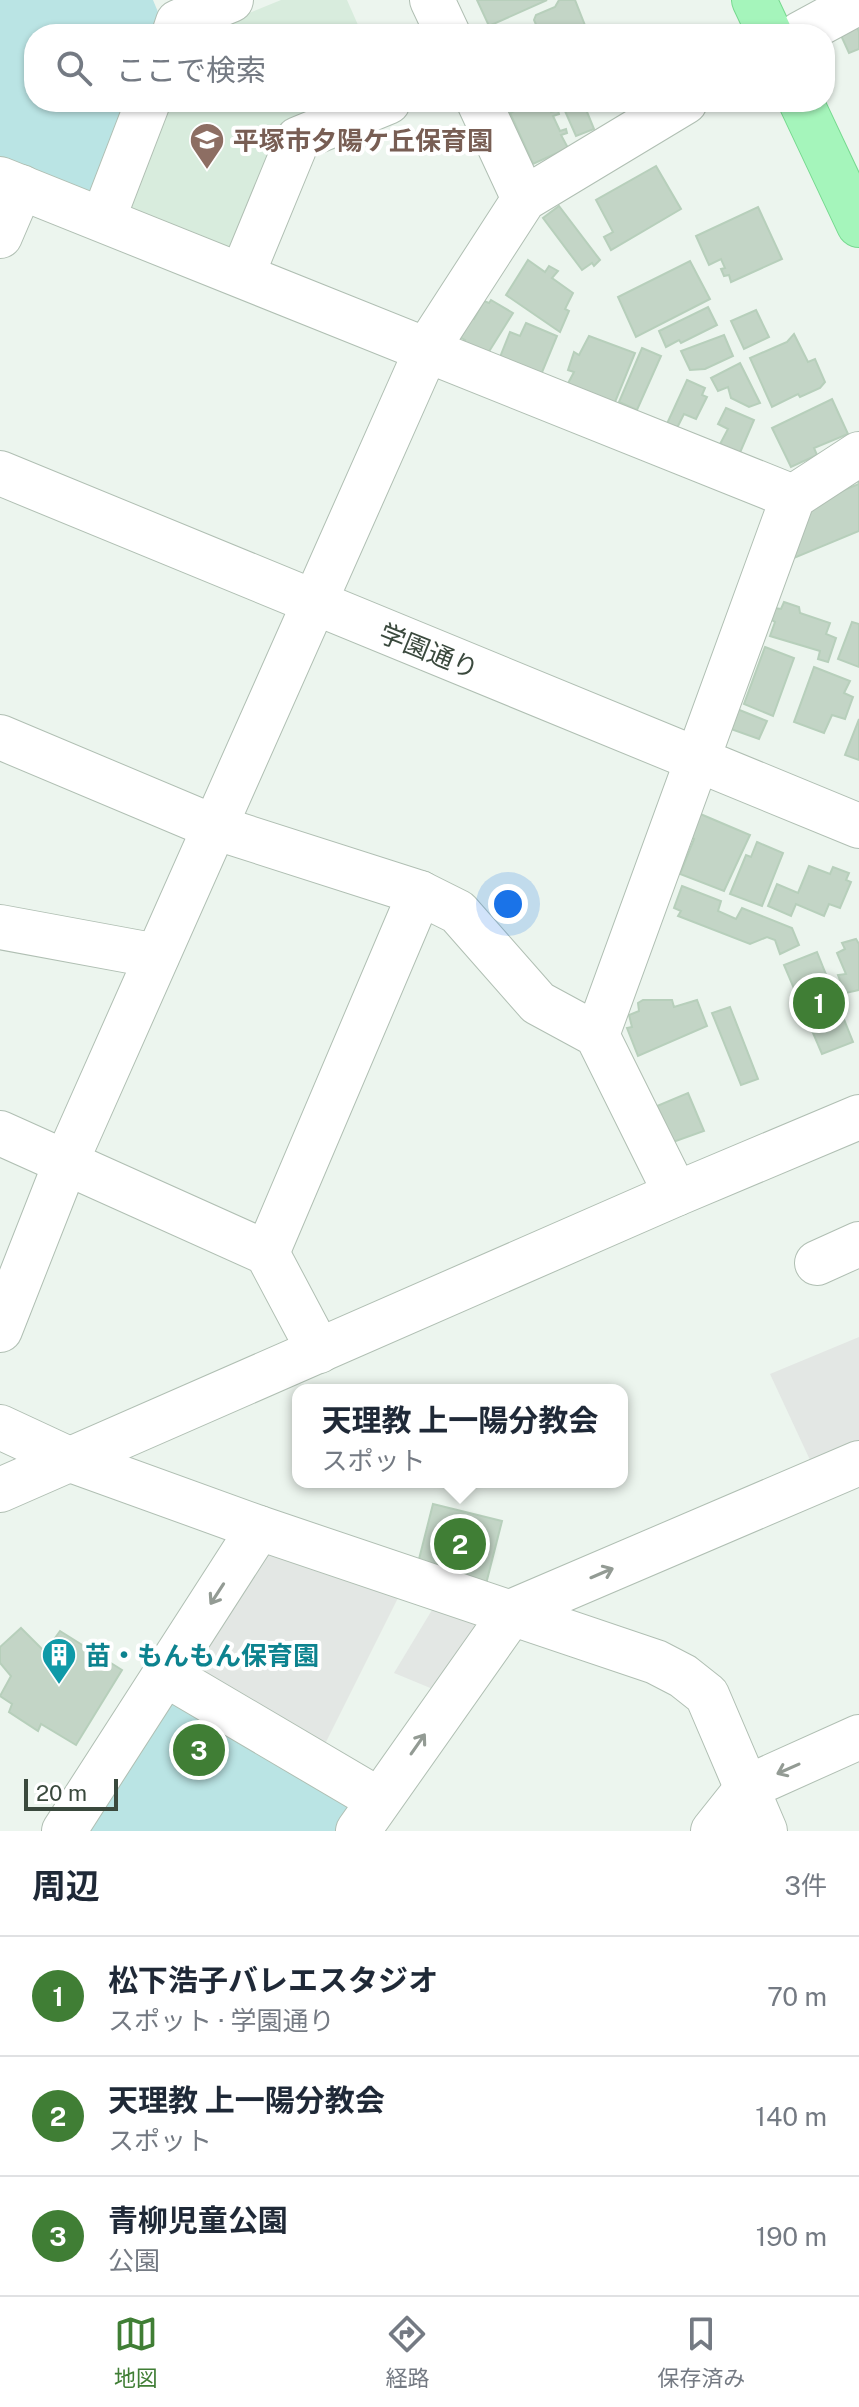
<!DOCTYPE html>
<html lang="ja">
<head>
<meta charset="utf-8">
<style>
  body { margin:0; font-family:"Public Sans","Noto Sans JP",sans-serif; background:#f2f2f3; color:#1f2937 }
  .scale { position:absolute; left:24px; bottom:20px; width:94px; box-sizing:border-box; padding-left:8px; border:4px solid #3a493d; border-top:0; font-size:22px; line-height:28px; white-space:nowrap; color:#3a493d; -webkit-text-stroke:6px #fff; paint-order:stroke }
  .you { position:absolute; left:508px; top:904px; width:28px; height:28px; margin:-20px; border:6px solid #fff; border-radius:50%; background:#1a73e8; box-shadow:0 0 0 12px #1a73e833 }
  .badge { display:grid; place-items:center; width:52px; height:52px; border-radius:50%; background:#407e35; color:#fff; font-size:26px; font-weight:700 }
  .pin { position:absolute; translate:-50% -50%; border:4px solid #fff; box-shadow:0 2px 8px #0006 }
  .popup { position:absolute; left:292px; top:1384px; width:336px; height:104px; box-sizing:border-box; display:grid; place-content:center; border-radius:16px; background:#fff; filter:drop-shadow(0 2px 6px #0005); font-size:26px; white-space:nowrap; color:#747a83 }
  .popup b { font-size:30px; color:#1f2937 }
  .popup::after { content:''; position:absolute; left:50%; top:100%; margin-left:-16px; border:16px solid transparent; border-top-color:#fff }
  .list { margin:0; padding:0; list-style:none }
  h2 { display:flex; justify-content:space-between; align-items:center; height:104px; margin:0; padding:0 32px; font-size:34px }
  h2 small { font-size:26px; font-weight:400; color:#747a83 }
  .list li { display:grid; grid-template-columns:52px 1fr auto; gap:24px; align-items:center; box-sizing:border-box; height:120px; padding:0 32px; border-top:2px solid #e0e1e3 }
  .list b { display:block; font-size:30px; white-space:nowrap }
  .list p { margin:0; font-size:26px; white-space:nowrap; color:#747a83 }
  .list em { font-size:26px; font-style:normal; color:#747a83 }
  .icon { flex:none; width:44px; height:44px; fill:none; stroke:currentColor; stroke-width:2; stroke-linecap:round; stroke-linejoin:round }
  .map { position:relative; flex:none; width:859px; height:1831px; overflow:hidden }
  .search { position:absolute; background:#fff; box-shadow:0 2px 6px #0004; left:24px; right:24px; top:24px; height:88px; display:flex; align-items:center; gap:20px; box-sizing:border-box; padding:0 28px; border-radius:32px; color:#747a83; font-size:30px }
  .sheet { height:464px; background:#fff }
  nav { display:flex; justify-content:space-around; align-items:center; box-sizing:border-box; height:112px; border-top:2px solid #e0e1e3; background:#fff; font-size:22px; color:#747a83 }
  nav a { display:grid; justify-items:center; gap:4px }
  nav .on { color:#407e35 }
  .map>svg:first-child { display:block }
  .education { fill:#d8ecdd }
  .green { fill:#bae4e4 }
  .parking { fill:#e3e7e4 }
  .building { fill:#c3d5c6; stroke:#b7cfbb; stroke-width:2 }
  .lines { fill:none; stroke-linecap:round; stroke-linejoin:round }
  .minor-casing { stroke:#b0bfb3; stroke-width:46 }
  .major-casing { stroke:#76d98f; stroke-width:46 }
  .minor { stroke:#fff; stroke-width:44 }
  .major { stroke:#a5f5bb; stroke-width:44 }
  .oneway { stroke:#939b94 }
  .labels { text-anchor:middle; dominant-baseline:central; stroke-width:8; stroke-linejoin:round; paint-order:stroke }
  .education-label { font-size:26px; font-weight:bold; fill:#785e54; stroke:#fff; text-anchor:start }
  .street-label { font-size:26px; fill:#3a493d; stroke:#fff }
  .culture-label { font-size:26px; font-weight:bold; fill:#0d838f; stroke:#fff; text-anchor:start }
</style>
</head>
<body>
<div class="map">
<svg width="859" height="1831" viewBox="0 0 859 1831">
  <rect width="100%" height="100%" fill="#ecf5ee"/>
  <g class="education">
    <path d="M 281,0 L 347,0 L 362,34 L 198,34 Z"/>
    <path d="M 163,102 L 372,102 L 294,136 L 242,259 L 125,218 Z"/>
  </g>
  <g class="green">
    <path d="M 0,0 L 153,0 L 163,24 L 159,34 L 34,34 L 34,102 L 131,102 L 94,190 L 83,196 L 0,163 Z"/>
    <path d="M 166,1699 L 354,1801 L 340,1831 L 80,1831 Z"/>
  </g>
  <g class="parking">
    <path d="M 859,1337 L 859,1456 L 817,1475 L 770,1374 Z"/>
    <path d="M 269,1546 L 401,1592 L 322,1750 L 186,1668 Z"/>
    <path d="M 435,1605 L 488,1626 L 440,1692 L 394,1673 Z"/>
  </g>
  <g class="building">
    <path d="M 477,0 L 547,0 L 489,26 Z"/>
    <path d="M 575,0 L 588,33 L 540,34 L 534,20 L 536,15 L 555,7 L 559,0 Z"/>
    <path d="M 856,24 L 859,32 L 859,49 L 849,53 L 839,31 Z"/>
    <path d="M 534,102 L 547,102 L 551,112 L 558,110 L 559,114 L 553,116 L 560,131 L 566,129 L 567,133 L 561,135 L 568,148 L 533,164 L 510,113 Z"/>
    <path d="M 561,102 L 583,102 L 594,129 L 576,136 Z"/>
    <path d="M 656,166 L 681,209 L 611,250 L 604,237 L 613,232 L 596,200 Z"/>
    <path d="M 559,206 L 600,260 L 594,266 L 592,263 L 582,270 L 543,218 Z"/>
    <path d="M 758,207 L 782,259 L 731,282 L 729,275 L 724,276 L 721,269 L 725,268 L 721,259 L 709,265 L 696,236 Z"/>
    <path d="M 528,260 L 545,272 L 549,266 L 558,271 L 552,278 L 573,293 L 565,309 L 569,311 L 560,332 L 506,295 Z"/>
    <path d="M 690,261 L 710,299 L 636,337 L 618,297 Z"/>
    <path d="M 491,300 L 513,313 L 485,358 L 462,344 L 465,340 L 456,335 L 467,316 L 474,319 L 484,301 L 489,303 Z"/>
    <path d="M 708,307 L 717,325 L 681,343 L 679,340 L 666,347 L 659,331 Z"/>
    <path d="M 756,310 L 769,337 L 744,349 L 731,321 Z"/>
    <path d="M 526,323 L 557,336 L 538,382 L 500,357 L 510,332 L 520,336 Z"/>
    <path d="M 794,334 L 808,362 L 815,359 L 825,382 L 820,388 L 800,397 L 798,394 L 772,407 L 750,358 L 787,342 Z"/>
    <path d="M 724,335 L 733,356 L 705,369 L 690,370 L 681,351 Z"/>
    <path d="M 589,336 L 635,353 L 613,407 L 564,391 L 574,372 L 568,370 L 574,352 L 579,355 Z"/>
    <path d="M 642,348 L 661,356 L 637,410 L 619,402 Z"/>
    <path d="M 740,363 L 760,403 L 749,407 L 731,398 L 728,387 L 718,391 L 711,378 Z"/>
    <path d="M 687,380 L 705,388 L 702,395 L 707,397 L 696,419 L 684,414 L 675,432 L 665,428 Z"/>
    <path d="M 832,399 L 848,434 L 814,448 L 817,455 L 791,467 L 772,428 Z"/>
    <path d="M 726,408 L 754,420 L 739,455 L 719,446 L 728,429 L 718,424 Z"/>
    <path d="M 859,472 L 859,531 L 794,558 L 802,507 L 859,484 L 856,473 Z"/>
    <path d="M 784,602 L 799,607 L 800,613 L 830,623 L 826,634 L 836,638 L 828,662 L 818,659 L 820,651 L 770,636 L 775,622 L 770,619 L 775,608 L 781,609 Z"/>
    <path d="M 852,622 L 859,624 L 859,667 L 838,659 Z"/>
    <path d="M 765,647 L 794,658 L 773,716 L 744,704 Z"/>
    <path d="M 814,667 L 850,681 L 844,693 L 853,697 L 845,719 L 832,715 L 824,733 L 794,722 Z"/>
    <path d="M 732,707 L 767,721 L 759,739 L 725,727 Z"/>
    <path d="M 859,719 L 859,760 L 845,755 Z"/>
    <path d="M 698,813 L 750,835 L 724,891 L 680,874 L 694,839 L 688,836 Z"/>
    <path d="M 757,842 L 783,853 L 762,906 L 730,894 L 746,855 L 751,857 Z"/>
    <path d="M 809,866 L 830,874 L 833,867 L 849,873 L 846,880 L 851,882 L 840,908 L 829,904 L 824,916 L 796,904 L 791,916 L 768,906 L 777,884 L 798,893 Z"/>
    <path d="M 682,886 L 721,901 L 718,911 L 736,919 L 742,908 L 792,928 L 799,945 L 780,954 L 775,940 L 767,937 L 750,944 L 678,916 L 681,911 L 674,908 Z"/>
    <path d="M 856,939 L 859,944 L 859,990 L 845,993 L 838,975 L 846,974 L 837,953 L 845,949 L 842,943 Z"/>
    <path d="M 817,952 L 853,1042 L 822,1054 L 784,965 Z"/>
    <path d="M 643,1000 L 672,1000 L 674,1007 L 697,1000 L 707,1026 L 638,1056 L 627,1028 L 632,1027 L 629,1015 L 639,1011 L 638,1003 Z"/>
    <path d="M 730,1007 L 758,1079 L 741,1085 L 712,1013 Z"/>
    <path d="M 688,1093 L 704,1131 L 673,1142 L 657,1106 Z"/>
    <path d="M 433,1504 L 502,1521 L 486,1584 L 417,1567 Z"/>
    <path d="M 21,1628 L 45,1652 L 60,1631 L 122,1670 L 76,1745 L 41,1724 L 38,1731 L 9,1712 L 12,1704 L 0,1696 L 11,1676 L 0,1663 L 0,1647 Z"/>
  </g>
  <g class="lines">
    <defs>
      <g id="minor">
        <path d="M 432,0 L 448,34"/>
        <path d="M 174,34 L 178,22 L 231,0"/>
        <path d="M 800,34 L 859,2"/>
        <path d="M 479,102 L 524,199"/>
        <path d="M 0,179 L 793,497"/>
        <path d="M 103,219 L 148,102"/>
        <path d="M 0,236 L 21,187"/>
        <path d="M 242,275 L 298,139 L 388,102"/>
        <path d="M 0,473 L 859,826"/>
        <path d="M 0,737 L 214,827 L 420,893 L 458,912 L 538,1003 L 597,1035 L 676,1194"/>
        <path d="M 0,927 L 157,956"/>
        <path d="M 597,1035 L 793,497 L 859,454"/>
        <path d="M 0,1133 L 267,1253 L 319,1351"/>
        <path d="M 267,1253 L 420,893"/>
        <path d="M 817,1263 L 859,1244"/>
        <path d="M 0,1330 L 66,1162 L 427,349 L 524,199 L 685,102"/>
        <path d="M 0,1427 L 71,1460 L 259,1528 L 656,1662 L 683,1676 L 707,1695 L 765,1831"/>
        <path d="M 0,1490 L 676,1194 L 859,1117"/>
        <path d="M 165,1674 L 379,1800"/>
        <path d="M 64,1831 L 259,1528"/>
        <path d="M 358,1831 L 513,1611 L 859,1463"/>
        <path d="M 713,1831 L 748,1787 L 859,1737"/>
      </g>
      <g id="major">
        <path d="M 754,0 L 770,34"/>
        <path d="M 801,102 L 859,225"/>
      </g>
    </defs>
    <use href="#minor" class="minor-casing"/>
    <use href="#major" class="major-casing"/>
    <use href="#minor" class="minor"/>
    <use href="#major" class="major"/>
  </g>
  <defs><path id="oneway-shaft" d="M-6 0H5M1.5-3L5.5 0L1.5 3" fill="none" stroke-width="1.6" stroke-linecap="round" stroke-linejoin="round" transform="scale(2)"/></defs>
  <g class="oneway">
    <use href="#oneway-shaft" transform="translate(602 1573) rotate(-23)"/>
    <use href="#oneway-shaft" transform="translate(217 1594) rotate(123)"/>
    <use href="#oneway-shaft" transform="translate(418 1744) rotate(-55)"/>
    <use href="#oneway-shaft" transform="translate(788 1769) rotate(156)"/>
  </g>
  <defs>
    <symbol id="school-pin" viewBox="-11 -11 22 30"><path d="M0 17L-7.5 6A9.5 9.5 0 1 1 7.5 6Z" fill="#8d6e63" stroke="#fff"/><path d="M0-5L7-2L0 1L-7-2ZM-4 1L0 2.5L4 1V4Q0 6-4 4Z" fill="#fff"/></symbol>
    <symbol id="building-pin" viewBox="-11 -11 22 30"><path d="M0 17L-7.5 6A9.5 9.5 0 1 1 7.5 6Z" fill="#0f9aa8" stroke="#fff"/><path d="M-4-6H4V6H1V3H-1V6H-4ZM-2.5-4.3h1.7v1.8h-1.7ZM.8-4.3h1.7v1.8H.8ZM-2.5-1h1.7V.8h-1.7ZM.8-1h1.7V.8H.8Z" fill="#fff"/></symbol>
  </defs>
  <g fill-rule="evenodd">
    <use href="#school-pin" x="187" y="120" width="40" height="54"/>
    <use href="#building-pin" x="39" y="1635" width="40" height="54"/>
  </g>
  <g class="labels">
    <g class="education-label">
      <text x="233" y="140">平塚市夕陽ケ丘保育園</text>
    </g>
    <g class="street-label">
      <text transform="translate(429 651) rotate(22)">学園通り</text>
    </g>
    <g class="culture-label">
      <text x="85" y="1655">苗・もんもん保育園</text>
    </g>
  </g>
</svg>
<div class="scale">20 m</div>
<div class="you"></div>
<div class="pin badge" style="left:819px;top:1003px">1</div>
<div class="pin badge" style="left:460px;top:1544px">2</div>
<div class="popup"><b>天理教 上一陽分教会</b>スポット</div>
<div class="pin badge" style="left:199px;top:1750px">3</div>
<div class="search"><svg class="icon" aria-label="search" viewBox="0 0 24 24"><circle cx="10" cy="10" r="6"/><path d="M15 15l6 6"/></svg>ここで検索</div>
</div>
<section class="sheet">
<h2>周辺<small>3件</small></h2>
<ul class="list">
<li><span class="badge">1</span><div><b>松下浩子バレエスタジオ</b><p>スポット · 学園通り</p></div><em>70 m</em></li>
<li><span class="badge">2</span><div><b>天理教 上一陽分教会</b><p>スポット</p></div><em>140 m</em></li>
<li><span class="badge">3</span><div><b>青柳児童公園</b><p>公園</p></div><em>190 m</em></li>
</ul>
</section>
<nav>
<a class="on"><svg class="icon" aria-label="map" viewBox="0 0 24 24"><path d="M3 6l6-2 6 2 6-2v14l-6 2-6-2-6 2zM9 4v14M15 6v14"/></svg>地図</a>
<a><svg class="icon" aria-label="directions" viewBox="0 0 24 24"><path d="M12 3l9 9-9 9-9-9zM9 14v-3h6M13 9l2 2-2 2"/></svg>経路</a>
<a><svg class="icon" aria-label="saved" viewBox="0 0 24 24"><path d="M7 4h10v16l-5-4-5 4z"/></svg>保存済み</a>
</nav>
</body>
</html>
